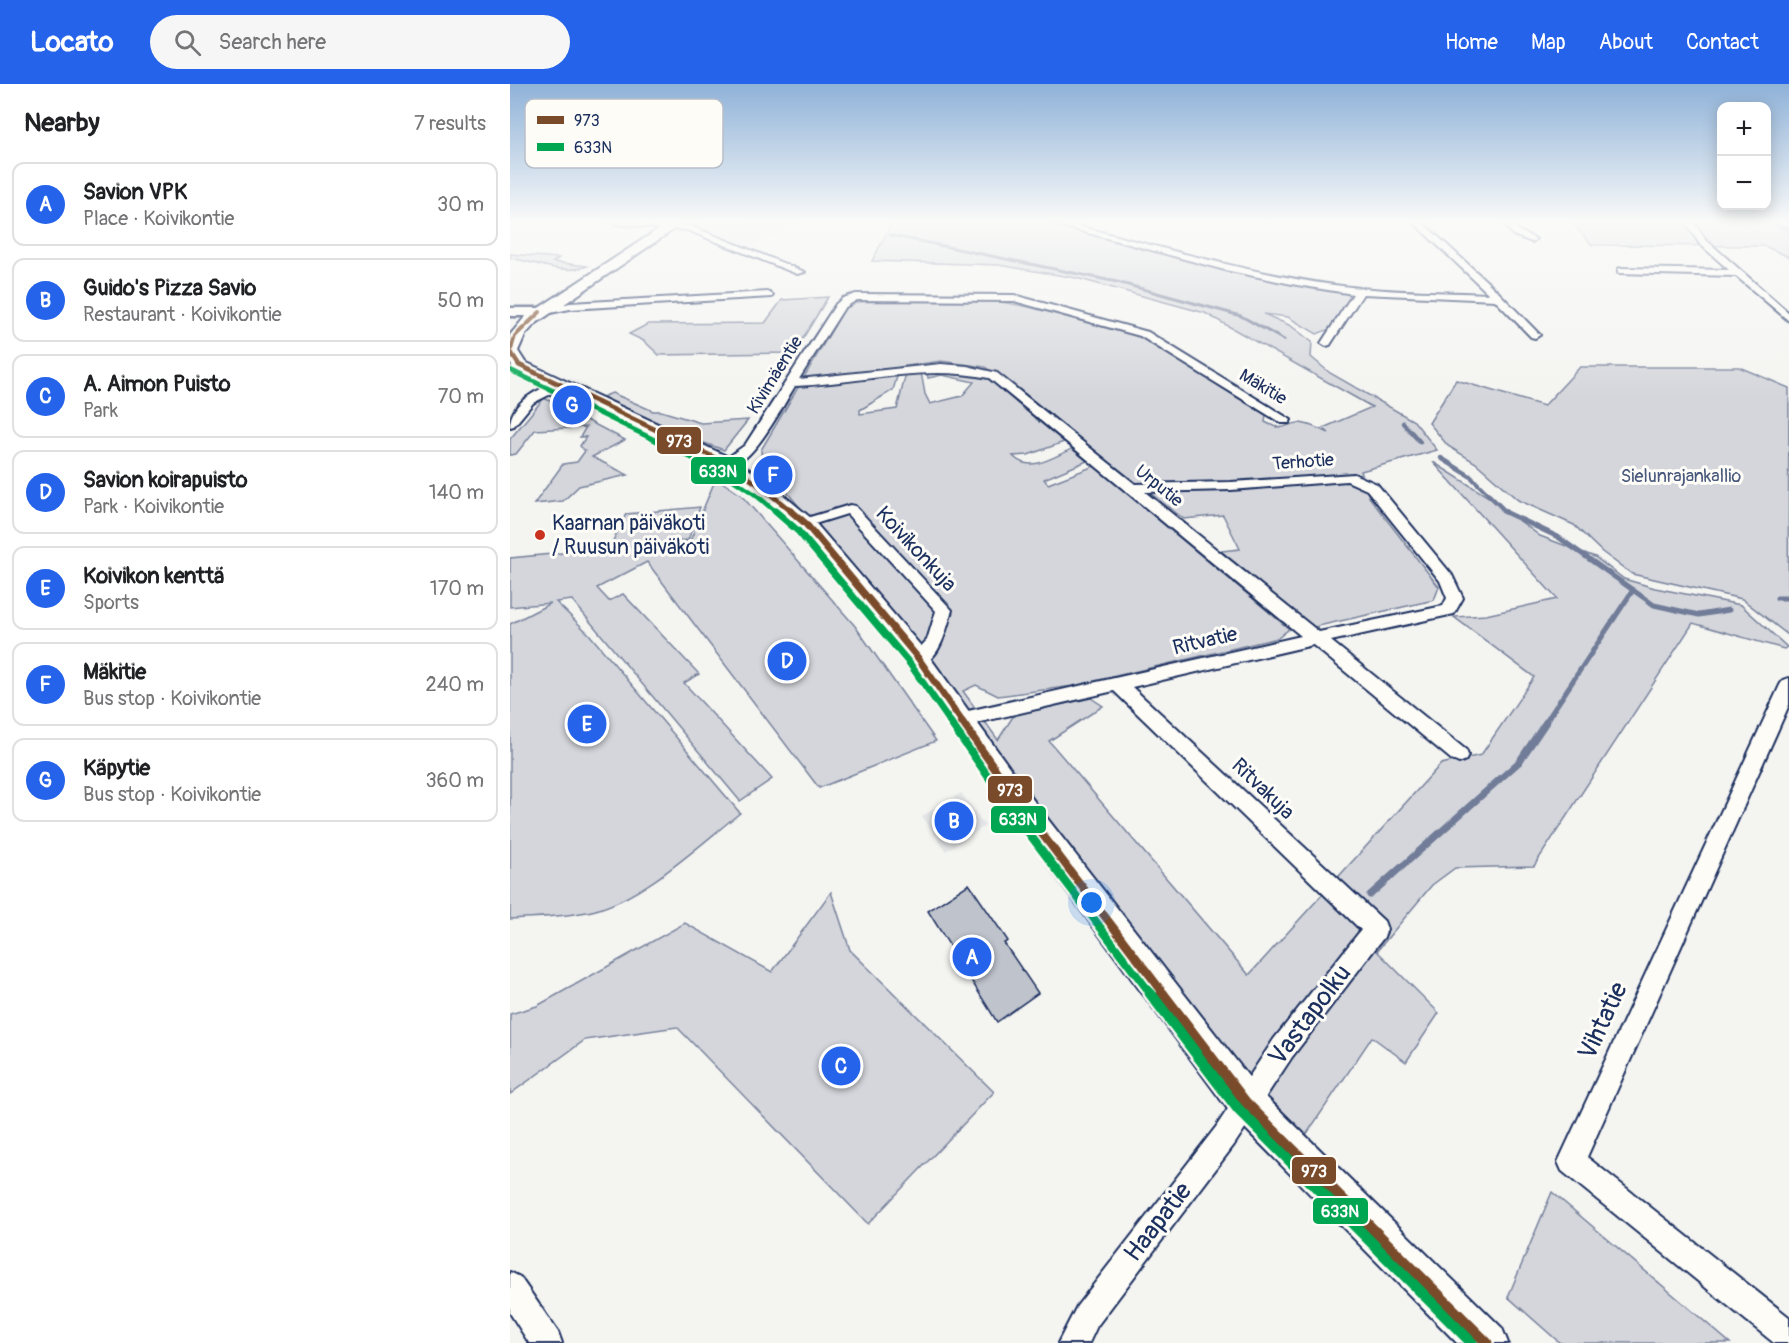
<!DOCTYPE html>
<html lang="en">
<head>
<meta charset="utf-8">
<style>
  body { margin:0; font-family:Pangolin,sans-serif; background:#f6f6f6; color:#202124 }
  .controls { position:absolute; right:18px; top:18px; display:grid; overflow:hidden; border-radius:12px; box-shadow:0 3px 15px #0003 }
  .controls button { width:54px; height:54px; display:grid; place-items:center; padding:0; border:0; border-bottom:2px solid #e0e0e0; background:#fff; color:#202124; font:30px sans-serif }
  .you { position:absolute; left:582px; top:819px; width:21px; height:21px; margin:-15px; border:4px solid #fff; border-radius:50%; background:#1a73e8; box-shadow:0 0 0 9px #1a73e833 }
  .badge { display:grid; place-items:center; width:39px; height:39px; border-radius:50%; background:#2563eb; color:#fff; font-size:20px; font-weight:700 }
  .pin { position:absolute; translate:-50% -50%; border:3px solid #fff; box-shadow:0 2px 6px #0006 }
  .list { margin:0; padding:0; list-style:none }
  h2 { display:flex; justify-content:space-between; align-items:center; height:78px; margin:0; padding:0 24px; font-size:26px }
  h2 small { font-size:20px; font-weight:400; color:#757577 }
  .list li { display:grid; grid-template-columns:39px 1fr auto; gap:18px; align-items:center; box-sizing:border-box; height:84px; margin:0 12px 12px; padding:0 12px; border:2px solid #e0e0e0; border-radius:12px }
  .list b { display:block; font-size:22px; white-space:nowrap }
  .list p { margin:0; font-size:20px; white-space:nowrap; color:#757577 }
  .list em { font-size:20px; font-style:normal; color:#757577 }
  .icon { flex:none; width:33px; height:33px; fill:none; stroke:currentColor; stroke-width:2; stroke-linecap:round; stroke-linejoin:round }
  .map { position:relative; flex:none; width:1279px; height:1259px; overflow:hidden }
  header { display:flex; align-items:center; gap:36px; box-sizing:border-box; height:84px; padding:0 30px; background:#2563eb; color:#fff }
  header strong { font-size:28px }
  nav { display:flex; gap:33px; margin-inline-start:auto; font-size:21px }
  .search { width:420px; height:54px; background:#f6f6f6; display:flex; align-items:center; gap:15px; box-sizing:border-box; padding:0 21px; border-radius:33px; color:#757577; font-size:22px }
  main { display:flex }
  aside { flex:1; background:#fff }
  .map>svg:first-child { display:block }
  .built { fill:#e4e5e6 }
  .green { fill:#d4d6db; stroke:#78829c; stroke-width:1.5 }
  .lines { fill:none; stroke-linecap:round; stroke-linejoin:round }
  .stream-far3 { stroke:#717c98; stroke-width:3 }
  .stream-far2 { stroke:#717c98; stroke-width:4.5 }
  .stream-far1 { stroke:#717c98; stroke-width:5 }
  .stream { stroke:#717c98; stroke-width:7 }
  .building { fill:#bfc3cc; stroke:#1b2f5e; stroke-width:1.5 }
  .minor-casing { stroke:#1b2f5e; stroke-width:4 }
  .tertiary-casing { stroke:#1b2f5e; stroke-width:5 }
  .secondary-casing { stroke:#1b2f5e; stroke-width:4 }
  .minor { fill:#fdfcf7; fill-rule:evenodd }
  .tertiary { fill:#fdfcf7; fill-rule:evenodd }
  .secondary { fill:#fdfcf7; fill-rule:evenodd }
  .bus-1-far4-casing { stroke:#fdfcf7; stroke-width:6 }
  .bus-1-far3-casing { stroke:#fdfcf7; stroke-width:8 }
  .bus-1-far2-casing { stroke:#fdfcf7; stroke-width:10 }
  .bus-1-far1-casing { stroke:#fdfcf7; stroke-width:13 }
  .bus-1-casing { stroke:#fdfcf7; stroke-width:16 }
  .bus-2-far3-casing { stroke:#fdfcf7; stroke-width:8 }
  .bus-2-far2-casing { stroke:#fdfcf7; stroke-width:10 }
  .bus-2-far1-casing { stroke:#fdfcf7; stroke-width:13 }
  .bus-2-casing { stroke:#fdfcf7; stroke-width:16 }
  .bus-1-far4 { stroke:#7a4b2a; stroke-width:4 }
  .bus-1-far3 { stroke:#7a4b2a; stroke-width:5 }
  .bus-1-far2 { stroke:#7a4b2a; stroke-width:7 }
  .bus-1-far1 { stroke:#7a4b2a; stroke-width:8 }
  .bus-1 { stroke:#7a4b2a; stroke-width:11 }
  .bus-2-far3 { stroke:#00a651; stroke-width:5 }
  .bus-2-far2 { stroke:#00a651; stroke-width:7 }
  .bus-2-far1 { stroke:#00a651; stroke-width:8 }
  .bus-2 { stroke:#00a651; stroke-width:11 }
  .poi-dot { fill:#c8321e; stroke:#fdfcf7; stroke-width:2 }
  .labels { text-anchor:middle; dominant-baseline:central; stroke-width:6; stroke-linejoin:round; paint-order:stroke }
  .far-street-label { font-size:18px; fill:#1b2f5e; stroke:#fdfcf7 }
  .far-park-label { font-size:18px; fill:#49597d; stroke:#fdfcf7 }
  .poi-label { font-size:21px; fill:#1b2f5e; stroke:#fdfcf7; text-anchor:start }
  .street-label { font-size:21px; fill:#1b2f5e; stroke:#fdfcf7 }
  .near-street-label { font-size:26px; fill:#1b2f5e; stroke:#fdfcf7 }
  .key { fill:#fdfcf7; stroke:#b9bec9; stroke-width:1.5 }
  .key-label { font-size:16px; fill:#1b2f5e }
  .line-badge { stroke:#fdfcf7; stroke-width:2 }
  .badge-label { font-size:16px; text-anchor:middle; font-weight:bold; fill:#fff }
</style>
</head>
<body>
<header>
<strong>Locato</strong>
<div class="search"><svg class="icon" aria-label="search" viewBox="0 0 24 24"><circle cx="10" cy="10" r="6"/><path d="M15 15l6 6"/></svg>Search here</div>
<nav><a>Home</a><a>Map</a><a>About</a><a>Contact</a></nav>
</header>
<main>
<aside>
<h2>Nearby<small>7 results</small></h2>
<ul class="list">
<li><span class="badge">A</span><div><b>Savion VPK</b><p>Place · Koivikontie</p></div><em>30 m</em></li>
<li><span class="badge">B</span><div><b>Guido's Pizza Savio</b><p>Restaurant · Koivikontie</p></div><em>50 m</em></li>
<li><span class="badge">C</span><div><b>A. Aimon Puisto</b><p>Park</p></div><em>70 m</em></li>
<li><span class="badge">D</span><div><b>Savion koirapuisto</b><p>Park · Koivikontie</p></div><em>140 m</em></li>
<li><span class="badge">E</span><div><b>Koivikon kenttä</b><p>Sports</p></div><em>170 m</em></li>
<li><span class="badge">F</span><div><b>Mäkitie</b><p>Bus stop · Koivikontie</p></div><em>240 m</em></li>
<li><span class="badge">G</span><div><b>Käpytie</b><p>Bus stop · Koivikontie</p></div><em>360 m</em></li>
</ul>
</aside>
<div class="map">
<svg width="1279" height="1259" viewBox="0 0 1279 1259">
  <rect width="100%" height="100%" fill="#f4f4f1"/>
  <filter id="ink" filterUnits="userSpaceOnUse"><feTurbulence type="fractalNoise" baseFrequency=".0167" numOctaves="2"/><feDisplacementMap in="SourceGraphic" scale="12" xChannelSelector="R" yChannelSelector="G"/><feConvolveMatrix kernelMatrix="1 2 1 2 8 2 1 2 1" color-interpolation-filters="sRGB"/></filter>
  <g filter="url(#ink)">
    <g class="built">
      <path d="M 185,137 L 293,137 L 237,164 L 182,140 Z"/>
      <path d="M 451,709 L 475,742 L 436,767 L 412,732 Z"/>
    </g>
    <g class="green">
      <path d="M 383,137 L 528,137 L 701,183 L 843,210 L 822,244 L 807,250 L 778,233 L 754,230 L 781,242 L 802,258 L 801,273 L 820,289 L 904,337 L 927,366 L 851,387 L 859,413 L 929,503 L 924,516 L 804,543 L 711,467 L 730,465 L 713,431 L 674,435 L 475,283 L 431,277 L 390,283 L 383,306 L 350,326 L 350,330 L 387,325 L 396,289 L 411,288 L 415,310 L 420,320 L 452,312 L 464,298 L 432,291 L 418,294 L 417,287 L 478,295 L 554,358 L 518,371 L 503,372 C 520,390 543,373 562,365 L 577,377 L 534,395 L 538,400 L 584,382 L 779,545 L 768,554 L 563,602 L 488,612 L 466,601 L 453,607 L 488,656 L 504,631 L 581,614 L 593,622 L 539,657 L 739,891 L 931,680 L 971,671 L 1024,593 L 944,533 L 976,531 L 1047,515 L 923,378 L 977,412 L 1030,452 L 1085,473 L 1114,495 L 1145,504 L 1231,521 L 1277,563 L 1274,565 L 1183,539 L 1024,782 L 945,784 L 922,801 L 867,867 L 929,929 L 896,978 L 862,953 L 794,1054 L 751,1020 L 447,612 L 252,378 L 251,366 L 336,222 L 357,215 L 479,216 L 519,223 L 630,253 L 756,331 L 755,338 C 776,349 772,340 789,339 C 798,339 811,346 819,349 L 813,344 L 862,323 L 695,229 L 566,194 L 489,181 L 362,177 Z"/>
      <path d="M 1060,137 L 1256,137 L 1279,143 L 1279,173 L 1254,162 L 1082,161 Z"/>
      <path d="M 0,170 L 49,174 L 43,178 L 77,182 C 54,192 23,177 0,174 Z"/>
      <path d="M 318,213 L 284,269 L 149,271 L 134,257 L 119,250 L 138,240 L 255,239 L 272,216 Z"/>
      <path d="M 1070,283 L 1229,283 L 1279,304 L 1278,551 L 1232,515 L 1122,490 L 1092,468 L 1064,441 L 1008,416 L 966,379 L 938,362 L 919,339 L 946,296 L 1034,322 Z"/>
      <path d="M 102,309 L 143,327 L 151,327 L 191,339 L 238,336 L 214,366 L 183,355 L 92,313 Z"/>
      <path d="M 34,314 L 115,356 L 82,373 L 118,391 L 69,402 L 53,417 L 24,420 L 53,380 L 67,378 L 75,367 L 70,362 L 76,353 L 70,353 L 76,343 L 25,346 L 6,370 L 0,371 L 0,355 Z"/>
      <path d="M 206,394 L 231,411 L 345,542 L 426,657 L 309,704 L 137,478 L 87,504 L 99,517 L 113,510 L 189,590 L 174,599 L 262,695 L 230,717 L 62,516 L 46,518 L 79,550 L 230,729 C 189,761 133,815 82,827 C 56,833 27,833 0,835 L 0,540 L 41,519 L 0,523 L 0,474 L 180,457 Z"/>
      <path d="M 190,423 L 178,456 L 100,463 L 116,430 Z"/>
      <path d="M 321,808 L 340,866 L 484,1008 L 358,1140 L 167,943 L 75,956 L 0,1010 L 0,930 L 27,922 L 175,839 L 262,888 Z"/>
      <path d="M 1042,1108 L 1220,1259 L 1050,1259 L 998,1213 Z"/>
    </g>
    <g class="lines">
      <g class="stream-far3">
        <path d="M 1254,137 L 1279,146"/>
        <path d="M 380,151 L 607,198 L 731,232 L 774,256"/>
      </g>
      <g class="stream-far2">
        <path d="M 893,339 L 910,358"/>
        <path d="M 931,374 L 960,392 L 996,428"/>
      </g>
      <g class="stream-far1">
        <path d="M 993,427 L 1048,453 L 1144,521 L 1189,531 L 1219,526"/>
        <path d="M 1267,514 L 1279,514"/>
        <path d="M 1035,639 L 1123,506"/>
      </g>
      <path class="stream" d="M 860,811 L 1009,678 L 1036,638"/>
    </g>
    <g class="building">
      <path d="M 449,721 L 462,739 L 438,754 L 426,735 Z"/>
      <path d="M 459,800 L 498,857 L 494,859 L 528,909 L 487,938 L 418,827 Z"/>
    </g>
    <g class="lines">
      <defs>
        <g id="minor">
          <path d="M 100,137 L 134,137 L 181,142 L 295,188 L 287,190 L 177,146 L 104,140 Z"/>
          <path d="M 534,137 L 549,137 C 640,160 731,188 824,201 C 876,208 927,208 979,210 L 902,137 L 911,137 L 987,207 L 1030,251 L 1025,254 L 1021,253 L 985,216 L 853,210 L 820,261 L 816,262 L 811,259 L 843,210 L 787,201 L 715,186 Z"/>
          <path d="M 992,137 L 1001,137 L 1009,147 L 1026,155 L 1022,158 L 1003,151 Z"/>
          <path d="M 1175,137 L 1183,137 L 1195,155 L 1279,229 L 1279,237 L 1226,192 L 1108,189 L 1108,185 L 1111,184 L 1219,186 L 1189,159 Z"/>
          <path d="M 258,208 L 263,211 L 262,213 L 60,225 L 30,231 L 25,228 L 60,219 Z"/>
          <path d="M 346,210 L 504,211 L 638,248 L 781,336 L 779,339 L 771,339 L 630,252 L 504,217 L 347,216 L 334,224 L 289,295 L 431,280 L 457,282 L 487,289 L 625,400 L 721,398 L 844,390 L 867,400 L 942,491 L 953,514 L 944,530 L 821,557 L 956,666 L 958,671 L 956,676 L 949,679 L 942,676 L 803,561 L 622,603 L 874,837 L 877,845 L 874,853 L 782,973 L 724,1061 L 587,1242 L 579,1259 L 548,1259 L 567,1222 L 706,1043 L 764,955 L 851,846 L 604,607 L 449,643 L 443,641 L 440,636 L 443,631 L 449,629 L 791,552 L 479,294 C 413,280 351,299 285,302 C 273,321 239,389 213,383 L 211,380 L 213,377 L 235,361 L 326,220 L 333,214 ZM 837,397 L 857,406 L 930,497 L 937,514 L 933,522 L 809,548 L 635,408 L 721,406 Z"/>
          <path d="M 51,298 L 57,301 L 55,303 L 23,319 L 4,342 L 0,343 C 0,317 29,304 51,298 Z"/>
          <path d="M 340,421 L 345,422 L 442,526 C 437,544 428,587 402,578 L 400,574 L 417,556 L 426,527 L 337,430 L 295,443 L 288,439 L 290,436 Z"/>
          <path d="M 1279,594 L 1279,621 L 1077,1073 L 1279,1233 L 1279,1259 L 1264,1259 L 1052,1087 L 1048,1078 L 1270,601 L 1273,596 Z"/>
          <path d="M 0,1188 L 10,1193 L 48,1248 L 52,1259 L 19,1259 L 0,1229 Z"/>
        </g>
        <path id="tertiary" d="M 0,224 L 30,224 L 36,228 L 30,232 L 0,232 Z"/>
        <path id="secondary" d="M 161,137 L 176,137 L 25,240 L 15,251 L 8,267 L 15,278 L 225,376 L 259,399 L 302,435 L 416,568 L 526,720 L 749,1006 L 992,1244 L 998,1259 L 947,1259 L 723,1032 L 506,738 L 400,580 L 363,533 L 288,443 L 245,407 L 211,384 L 3,284 L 0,279 L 0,251 L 15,233 Z"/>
      </defs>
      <use href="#minor" class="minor-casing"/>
      <use href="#tertiary" class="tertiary-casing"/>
      <use href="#secondary" class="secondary-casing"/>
      <use href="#minor" class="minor"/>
      <use href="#tertiary" class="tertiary"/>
      <use href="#secondary" class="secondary"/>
      <defs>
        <path id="bus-1-far4" d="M 1,265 L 5,252 L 30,228"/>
        <path id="bus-1-far3" d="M 1,263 L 0,267 L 9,281 L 218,380 L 252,403 L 282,428"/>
        <path id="bus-1-far2" d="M 281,427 L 295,439 L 408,574 L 453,639"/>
        <path id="bus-1-far1" d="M 452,638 L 516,729 L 654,910"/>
        <path id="bus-1" d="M 652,909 L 736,1019 L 977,1259"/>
        <path id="bus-2-far3" d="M 0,286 L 213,389 L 246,411 L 266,428"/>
        <path id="bus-2-far2" d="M 265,427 L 288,447 L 400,580 L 441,639"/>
        <path id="bus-2-far1" d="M 440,638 L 508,735 L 641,910"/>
        <path id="bus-2" d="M 640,909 L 728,1025 L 962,1259"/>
      </defs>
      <use href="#bus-1-far4" class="bus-1-far4-casing"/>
      <use href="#bus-1-far3" class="bus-1-far3-casing"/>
      <use href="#bus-1-far2" class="bus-1-far2-casing"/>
      <use href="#bus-1-far1" class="bus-1-far1-casing"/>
      <use href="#bus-1" class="bus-1-casing"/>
      <use href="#bus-2-far3" class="bus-2-far3-casing"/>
      <use href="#bus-2-far2" class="bus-2-far2-casing"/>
      <use href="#bus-2-far1" class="bus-2-far1-casing"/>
      <use href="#bus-2" class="bus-2-casing"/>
      <use href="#bus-1-far4" class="bus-1-far4"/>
      <use href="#bus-1-far3" class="bus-1-far3"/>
      <use href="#bus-1-far2" class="bus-1-far2"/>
      <use href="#bus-1-far1" class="bus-1-far1"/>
      <use href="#bus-1" class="bus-1"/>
      <use href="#bus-2-far3" class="bus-2-far3"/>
      <use href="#bus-2-far2" class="bus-2-far2"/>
      <use href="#bus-2-far1" class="bus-2-far1"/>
      <use href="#bus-2" class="bus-2"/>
    </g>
  </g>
  <linearGradient id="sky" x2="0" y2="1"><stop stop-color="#8fb2d8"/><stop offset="0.44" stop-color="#fafaf9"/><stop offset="1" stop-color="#fafaf9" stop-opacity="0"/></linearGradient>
  <rect width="1279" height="313" fill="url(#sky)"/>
  <circle class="poi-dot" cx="30" cy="451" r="6"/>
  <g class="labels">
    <g class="far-street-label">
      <text transform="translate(265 291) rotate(-58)">Kivimäentie</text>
      <text transform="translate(753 303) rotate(31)">Mäkitie</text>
      <text transform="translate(793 378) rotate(-4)">Terhotie</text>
      <text transform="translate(649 402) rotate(39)">Urputie</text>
    </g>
    <g class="far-park-label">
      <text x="1171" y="392">Sielunrajankallio</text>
    </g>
    <g class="poi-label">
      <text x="42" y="439">Kaarnan päiväkoti<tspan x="42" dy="24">/ Ruusun päiväkoti</tspan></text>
    </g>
    <g class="street-label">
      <text transform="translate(406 465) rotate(47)">Koivikonkuja</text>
      <text transform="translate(695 557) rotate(-13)">Ritvatie</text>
      <text transform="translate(753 705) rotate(44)">Ritvakuja</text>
    </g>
    <g class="near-street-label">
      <text transform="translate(800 931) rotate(-53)">Vastapolku</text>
      <text transform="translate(1093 937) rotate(-65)">Vihtatie</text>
      <text transform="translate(648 1138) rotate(-52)">Haapatie</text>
    </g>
  </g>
  <rect x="15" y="15" width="198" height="69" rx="9" class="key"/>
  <rect x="27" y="32" width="27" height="8" fill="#7a4b2a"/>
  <rect x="27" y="59" width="27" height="8" fill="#00a651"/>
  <g class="key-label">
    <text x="64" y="42">973</text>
    <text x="64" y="69">633N</text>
  </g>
  <g class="line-badge">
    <rect x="146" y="342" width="46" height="29" rx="6" fill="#7a4b2a"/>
    <rect x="180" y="372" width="57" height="29" rx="6" fill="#00a651"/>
    <rect x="477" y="691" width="46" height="29" rx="6" fill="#7a4b2a"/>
    <rect x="480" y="721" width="57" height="29" rx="6" fill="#00a651"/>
    <rect x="781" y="1072" width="46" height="29" rx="6" fill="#7a4b2a"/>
    <rect x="802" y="1113" width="57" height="28" rx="6" fill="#00a651"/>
  </g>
  <g class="badge-label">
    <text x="169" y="363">973</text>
    <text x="208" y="393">633N</text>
    <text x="500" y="712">973</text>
    <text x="508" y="741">633N</text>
    <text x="804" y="1093">973</text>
    <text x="830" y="1133">633N</text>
  </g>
</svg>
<div class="controls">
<button>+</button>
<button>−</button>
</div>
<div class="you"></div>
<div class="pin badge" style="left:462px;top:873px">A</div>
<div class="pin badge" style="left:444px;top:737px">B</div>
<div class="pin badge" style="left:331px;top:982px">C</div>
<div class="pin badge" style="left:277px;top:577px">D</div>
<div class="pin badge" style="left:77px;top:640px">E</div>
<div class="pin badge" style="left:263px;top:391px">F</div>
<div class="pin badge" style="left:62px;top:321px">G</div>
</div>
</main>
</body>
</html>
